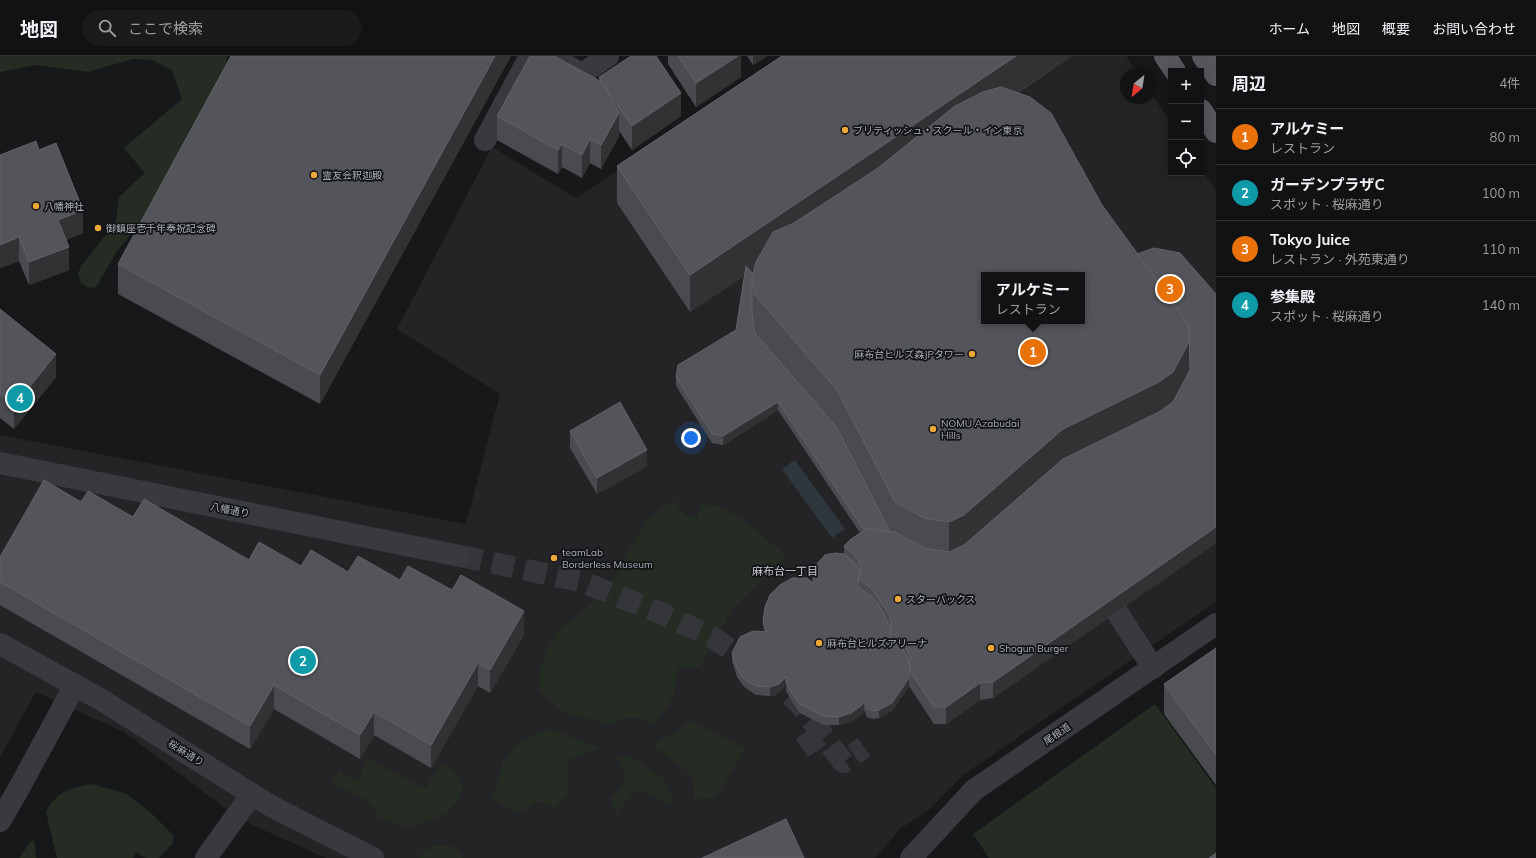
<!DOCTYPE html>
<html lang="ja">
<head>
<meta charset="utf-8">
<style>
  body { margin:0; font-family:Mulish,"Noto Sans JP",sans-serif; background:#1a1b1c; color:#f1f3f6 }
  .controls { position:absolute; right:12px; top:12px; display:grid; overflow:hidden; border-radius:0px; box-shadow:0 2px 10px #0003 }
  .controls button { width:36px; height:36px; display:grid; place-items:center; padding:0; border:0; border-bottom:1px solid #303233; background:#111213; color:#f1f3f6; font:20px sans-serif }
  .compass { position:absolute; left:1120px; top:12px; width:36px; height:36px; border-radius:50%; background:#111213; box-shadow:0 2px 10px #0003; rotate:210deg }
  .you { position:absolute; left:691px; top:382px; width:14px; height:14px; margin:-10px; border:3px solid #fff; border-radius:50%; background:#1a73e8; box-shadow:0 0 0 6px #1a73e833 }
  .badge { display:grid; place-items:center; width:26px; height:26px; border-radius:50%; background:#2563eb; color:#fff; font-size:13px; font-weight:700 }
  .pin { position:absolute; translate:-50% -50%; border:2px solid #fff; box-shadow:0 1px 4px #0006 }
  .popup { position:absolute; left:981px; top:216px; width:104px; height:52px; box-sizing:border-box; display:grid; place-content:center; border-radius:0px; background:#111213; filter:drop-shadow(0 1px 3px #0005); font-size:13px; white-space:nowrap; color:#9c9ea0 }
  .popup b { font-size:15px; color:#f1f3f6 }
  .popup::after { content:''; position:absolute; left:50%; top:100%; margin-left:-8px; border:8px solid transparent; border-top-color:#111213 }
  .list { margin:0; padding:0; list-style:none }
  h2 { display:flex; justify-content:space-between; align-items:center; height:52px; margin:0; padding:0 16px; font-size:17px }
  h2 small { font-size:13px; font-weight:400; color:#9c9ea0 }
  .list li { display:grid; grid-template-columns:26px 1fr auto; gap:12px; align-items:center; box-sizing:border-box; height:56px; padding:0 16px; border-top:1px solid #303233 }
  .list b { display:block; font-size:15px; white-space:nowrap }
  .list p { margin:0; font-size:13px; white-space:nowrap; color:#9c9ea0 }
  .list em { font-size:13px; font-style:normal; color:#9c9ea0 }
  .icon { flex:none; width:22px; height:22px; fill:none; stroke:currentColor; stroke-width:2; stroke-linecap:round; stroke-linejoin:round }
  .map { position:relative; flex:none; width:1216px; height:802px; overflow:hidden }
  header { display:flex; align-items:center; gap:24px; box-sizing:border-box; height:56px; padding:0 20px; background:#111213; border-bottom:1px solid #303233 }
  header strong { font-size:19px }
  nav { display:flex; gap:22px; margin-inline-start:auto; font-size:14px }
  .search { width:280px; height:36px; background:#1a1b1c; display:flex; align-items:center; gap:10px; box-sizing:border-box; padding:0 14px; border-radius:22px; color:#9c9ea0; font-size:15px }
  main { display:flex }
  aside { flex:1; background:#111213 }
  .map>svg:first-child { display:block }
  .built { fill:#242426; fill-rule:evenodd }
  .green { fill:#242c24 }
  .water { fill:#2e373d }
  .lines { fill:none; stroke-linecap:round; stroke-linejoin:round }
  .minor-tunnel { stroke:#343639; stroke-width:22; stroke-dasharray:22 11; stroke-linecap:butt }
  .minor { stroke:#393a3e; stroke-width:22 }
  .major { stroke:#55575d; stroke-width:22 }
  .wall { fill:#494b4e; fill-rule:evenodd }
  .shaded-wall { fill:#313234 }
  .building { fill:#54555a; stroke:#616368; fill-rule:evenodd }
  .poi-dot { fill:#eda83c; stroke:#121315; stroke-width:1.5 }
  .labels { text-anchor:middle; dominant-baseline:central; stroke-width:3.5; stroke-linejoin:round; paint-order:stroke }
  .poi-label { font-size:10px; fill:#aaafb9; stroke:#121315; text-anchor:start }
  .street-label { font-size:10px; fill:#aaafb9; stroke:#121315 }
  .neighbourhood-label { font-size:11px; fill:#cbced5; stroke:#121315 }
</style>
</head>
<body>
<header>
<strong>地図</strong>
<div class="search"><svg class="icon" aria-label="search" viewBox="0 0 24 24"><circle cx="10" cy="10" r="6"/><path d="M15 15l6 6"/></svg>ここで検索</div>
<nav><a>ホーム</a><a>地図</a><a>概要</a><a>お問い合わせ</a></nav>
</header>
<main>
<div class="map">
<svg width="1216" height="802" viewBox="0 0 1216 802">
  <rect width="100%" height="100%" fill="#171819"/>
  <path class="built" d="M 790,0 L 1126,0 L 1138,18 L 1126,18 L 1126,42 L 1150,42 L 1150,36 L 1171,67 L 1171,117 L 1201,117 L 1201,113 L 1216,135 L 1216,546 L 963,719 L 930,753 L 900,773 L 875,802 L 326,802 L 241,764 L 124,676 L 36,636 L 0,701 L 0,379 L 466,468 L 500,338 L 397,273 L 492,91 L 576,142 ZM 984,219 L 1082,219 L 1082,265 L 984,265 Z"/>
  <g class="green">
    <path d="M 0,0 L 227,0 L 226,8 L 207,53 L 155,143 L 138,169 L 115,198 L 96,231 L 88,232 L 81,227 L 78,217 L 82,209 L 113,170 L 116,164 L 119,141 L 145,117 L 124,92 L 182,43 L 172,14 L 152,4 L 133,3 L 88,16 L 36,9 L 0,16 Z"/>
    <path d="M 673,444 L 686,460 L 697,461 L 701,448 L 718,450 L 741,462 L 787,500 L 734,551 L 700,611 L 678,612 L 674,638 L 668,651 L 653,668 C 633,659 631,659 612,669 L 565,657 L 540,636 L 540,610 L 557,575 L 585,554 L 615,521 L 645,465 Z"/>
    <path d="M 1155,648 L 1216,732 L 1216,802 L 989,802 L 973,778 Z"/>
    <path d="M 689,665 L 746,692 L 715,742 L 694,743 L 694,724 L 686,714 L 654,691 L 659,684 L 676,676 Z"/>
    <path d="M 553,674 L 601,692 L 569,704 L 568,738 L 554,752 L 539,745 L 518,758 L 491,741 L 498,727 L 502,708 L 515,690 L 538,676 Z"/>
    <path d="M 628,699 L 664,723 L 670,735 L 674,750 L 637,734 L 616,757 L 610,743 C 628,723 628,726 617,702 Z"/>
    <path d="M 367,702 L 425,733 L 442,707 L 457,717 L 463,730 L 459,744 L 446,758 L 417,769 L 401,770 L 380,762 L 368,745 L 331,727 L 339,715 L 358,725 Z"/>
    <path d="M 91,728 L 125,737 L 148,754 L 173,779 L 173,787 L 159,802 L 146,802 L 136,796 L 133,802 L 57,802 L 46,756 C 56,736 70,732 91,728 Z"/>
    <path d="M 34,784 L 36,802 L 19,802 L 30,786 Z"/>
    <path d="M 434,789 L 455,791 L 463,802 L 419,802 L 423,796 Z"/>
  </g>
  <path class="water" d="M 795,404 L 845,473 L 832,482 L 782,413 Z"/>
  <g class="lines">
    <g class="minor-tunnel">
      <path d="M 460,500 L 580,525 L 658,556 L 712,581 L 750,607 L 799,647 L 843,706 L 864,691"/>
      <path d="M 802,692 L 822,678"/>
    </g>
    <g class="minor">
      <path d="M 550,0 L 582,18 L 608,0"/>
      <path d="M 485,84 L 530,0"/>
      <path d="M 0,407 L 460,500"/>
      <path d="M 1117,556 L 1153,612"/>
      <path d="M 0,588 L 100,643 L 269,749 L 373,802"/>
      <path d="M 0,765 L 18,734 L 75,629"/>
      <path d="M 206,802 L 252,738"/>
      <path d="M 911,802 L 974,734 L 1216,568"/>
    </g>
    <g class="major">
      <path d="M 1165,0 L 1175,15"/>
      <path d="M 1203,0 L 1216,19"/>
      <path d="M 1201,54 L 1216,76"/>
    </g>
  </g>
  <g class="wall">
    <path d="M 231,0 L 511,0 L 320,348 L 118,238 L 118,208 Z"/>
    <path d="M 668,0 L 741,0 L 741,21 L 696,51 L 668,8 Z"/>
    <path d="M 747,0 L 767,0 L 753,9 Z"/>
    <path d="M 782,0 L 1072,0 L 1018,37 L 1137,198 L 1216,238 L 1216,487 L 993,642 L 980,644 L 946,668 L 934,668 L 909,630 L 892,655 L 879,662 L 873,663 L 867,661 L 864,654 L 862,658 L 851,666 L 839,669 L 823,669 L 800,657 L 793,647 L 786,635 L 786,629 L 779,636 L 770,640 L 756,639 L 744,631 L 737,621 L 732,605 L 732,597 L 764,575 L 763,566 L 813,527 L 844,498 L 844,490 L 860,477 L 778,354 L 723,389 L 712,387 L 676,330 L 676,321 L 736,274 L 744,220 L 690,256 L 617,147 L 617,110 ZM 754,213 L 753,218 L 751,215 Z"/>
    <path d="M 599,21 L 681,60 L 632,94 L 619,75 L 619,80 L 601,113 L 590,107 L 582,122 L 562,111 L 558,118 L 497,84 L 497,60 L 599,24 Z"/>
    <path d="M 39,94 L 83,177 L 66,184 L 69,214 L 29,229 L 19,205 L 0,212 L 0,99 Z"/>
    <path d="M 0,253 L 56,321 L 14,373 L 0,362 Z"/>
    <path d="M 570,375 L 647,410 L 597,438 L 570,392 Z"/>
    <path d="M 81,446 L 249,504 L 348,516 L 400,524 L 524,579 L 490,637 L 478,630 L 431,712 L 374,679 L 360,703 L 274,653 L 250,693 L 0,549 L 0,501 Z"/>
    <path d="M 1216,592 L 1216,729 L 1164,658 L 1164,628 Z"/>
  </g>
  <g class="shaded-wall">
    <path d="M 495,0 L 511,0 L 320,348 L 320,319 Z"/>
    <path d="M 735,0 L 741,0 L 741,21 L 696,51 L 696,27 Z"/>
    <path d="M 753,0 L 767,0 L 753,9 Z"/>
    <path d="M 1016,0 L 1072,0 L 690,256 L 690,219 Z"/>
    <path d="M 681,37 L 681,60 L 632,94 L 632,70 Z"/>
    <path d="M 619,57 L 619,80 L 601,113 L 601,89 Z"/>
    <path d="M 590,83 L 590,107 L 582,122 L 582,99 Z"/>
    <path d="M 562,88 L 562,111 L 558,118 L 558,94 Z"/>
    <path d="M 83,154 L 83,177 L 58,187 L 58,164 Z"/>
    <path d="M 19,181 L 19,205 L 0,212 L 0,189 Z"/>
    <path d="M 69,191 L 69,214 L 29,229 L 29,206 Z"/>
    <path d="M 1190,284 L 1190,331 L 1173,363 L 949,512 L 949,466 L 1063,373 Z"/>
    <path d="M 56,298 L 56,321 L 14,373 L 14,350 Z"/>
    <path d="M 778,346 L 778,354 L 723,389 L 723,380 Z"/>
    <path d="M 647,394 L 647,410 L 597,438 L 597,422 Z"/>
    <path d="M 1216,471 L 1216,487 L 993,642 L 993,626 Z"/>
    <path d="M 524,555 L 524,579 L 490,637 L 490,614 Z"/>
    <path d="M 478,607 L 478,630 L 431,712 L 431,689 Z"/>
    <path d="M 786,621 L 786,629 L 779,636 L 770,640 L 770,631 Z"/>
    <path d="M 909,622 L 909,630 L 892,655 L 879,662 L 879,654 Z"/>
    <path d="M 980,627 L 980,644 L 946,668 L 946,651 Z"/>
    <path d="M 274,629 L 274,653 L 250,693 L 250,670 Z"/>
    <path d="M 864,645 L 864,654 L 862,658 L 851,666 L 839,669 L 839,661 Z"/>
    <path d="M 374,656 L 374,679 L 360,703 L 360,679 Z"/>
  </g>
  <g class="building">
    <path d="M 231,0 L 495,0 L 320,319 L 118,208 Z"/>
    <path d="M 530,0 L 554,0 L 602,26 L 599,21 L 631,0 L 656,0 L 681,37 L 632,70 L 603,28 L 619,57 L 601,89 L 590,83 L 582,99 L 562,88 L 558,94 L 497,60 Z"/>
    <path d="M 678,0 L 738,0 L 696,27 Z"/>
    <path d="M 782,0 L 1016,0 L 690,219 L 617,110 Z"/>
    <path d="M 1001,31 L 1030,41 L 1051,57 L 1102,149 L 1180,256 L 1189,271 L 1190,284 L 1173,316 L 1159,326 L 1063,373 L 964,459 L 949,466 L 924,462 L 895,446 L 837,334 L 755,239 L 752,221 L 756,206 L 773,176 L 794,167 L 878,112 L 955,50 L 983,36 ZM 984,219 L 1082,219 L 1082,265 L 984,265 Z"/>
    <path d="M 36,85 L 39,94 L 56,87 L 83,154 L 58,164 L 69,191 L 29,206 L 19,181 L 0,189 L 0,99 Z"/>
    <path d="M 1154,192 L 1180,197 L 1216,238 L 1216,471 L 993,626 L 980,627 L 946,651 L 934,651 L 909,614 L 910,601 L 906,591 L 901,583 L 891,577 L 891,565 L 889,558 L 871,532 L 858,523 L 861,515 L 859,506 L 855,499 L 844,490 L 851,483 L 868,472 L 895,476 L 924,492 L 949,496 L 964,489 L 1063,403 L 1159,356 L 1173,346 L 1190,314 L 1189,271 L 1180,256 L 1137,198 Z"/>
    <path d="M 746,210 L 753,218 L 752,221 L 752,259 L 755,277 L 837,372 L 890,476 L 868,472 L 864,474 L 778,346 L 723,380 L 712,378 L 676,321 L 678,309 L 736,274 Z"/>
    <path d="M 0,253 L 56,298 L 14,350 L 0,338 Z"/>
    <path d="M 620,346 L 647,394 L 597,422 L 570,375 Z"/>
    <path d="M 44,424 L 81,446 L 88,435 L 133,461 L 144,443 L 249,504 L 259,486 L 301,510 L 311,494 L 348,516 L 358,500 L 400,524 L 408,510 L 452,534 L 461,519 L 524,555 L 490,614 L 478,607 L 431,689 L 374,656 L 360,679 L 274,629 L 250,670 L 0,526 L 0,501 Z"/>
    <path d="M 835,497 L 844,498 L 855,507 L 859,514 L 860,517 L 858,523 L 858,531 L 871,540 L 879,549 L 891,573 L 891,585 L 901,591 L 906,599 L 910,609 L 909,622 L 892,647 L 879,654 L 873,655 L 867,652 L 864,645 L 862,649 L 851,657 L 839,661 L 823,660 L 800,648 L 793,639 L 786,626 L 786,621 L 779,628 L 770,631 L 756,630 L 744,623 L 737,613 L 732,597 L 740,581 L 753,575 L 767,576 L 763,566 L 765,551 L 770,539 L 780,529 L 792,522 L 807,522 L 813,527 L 814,511 L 825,499 Z"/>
    <path d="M 1216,592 L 1216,699 L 1164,628 Z"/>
    <path d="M 786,763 L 804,802 L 702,802 Z"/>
    <path d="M 1216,797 L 1216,802 L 1209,802 Z"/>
  </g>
  <g class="poi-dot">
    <circle cx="845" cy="74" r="4"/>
    <circle cx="314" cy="119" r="4"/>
    <circle cx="36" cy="150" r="4"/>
    <circle cx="98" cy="172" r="4"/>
    <circle cx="972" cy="298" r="4"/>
    <circle cx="933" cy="373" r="4"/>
    <circle cx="554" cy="502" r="4"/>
    <circle cx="898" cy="543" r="4"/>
    <circle cx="819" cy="587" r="4"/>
    <circle cx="991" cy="592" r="4"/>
  </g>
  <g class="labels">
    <g class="poi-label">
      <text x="853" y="74">ブリティッシュ・スクール・イン東京</text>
      <text x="322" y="119">霊友会釈迦殿</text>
      <text x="44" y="150">八幡神社</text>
      <text x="106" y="172">御鎮座壱千年奉祝記念碑</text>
      <text x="964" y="298" text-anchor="end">麻布台ヒルズ森JPタワー</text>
      <text x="941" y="367">NOMU Azabudai<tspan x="941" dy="12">Hills</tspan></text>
      <text x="562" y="496">teamLab<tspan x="562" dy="12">Borderless Museum</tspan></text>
      <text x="906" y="543">スターバックス</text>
      <text x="827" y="587">麻布台ヒルズアリーナ</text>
      <text x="999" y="592">Shogun Burger</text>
    </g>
    <g class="street-label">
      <text transform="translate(230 454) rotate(11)">八幡通り</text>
      <text transform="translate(1057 678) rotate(-34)">尾根道</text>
      <text transform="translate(186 697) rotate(32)">桜麻通り</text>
    </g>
    <g class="neighbourhood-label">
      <text x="785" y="515">麻布台一丁目</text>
    </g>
  </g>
</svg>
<div class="controls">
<button>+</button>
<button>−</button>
<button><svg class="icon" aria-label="locate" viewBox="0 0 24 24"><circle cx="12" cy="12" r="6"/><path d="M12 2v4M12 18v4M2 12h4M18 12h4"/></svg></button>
</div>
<svg class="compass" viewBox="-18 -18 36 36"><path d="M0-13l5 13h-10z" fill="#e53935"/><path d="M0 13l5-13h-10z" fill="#9c9ea0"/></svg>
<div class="you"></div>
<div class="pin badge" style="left:1033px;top:296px;background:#e8710a">1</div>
<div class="popup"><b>アルケミー</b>レストラン</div>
<div class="pin badge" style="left:303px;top:605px;background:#0f9aa8">2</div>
<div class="pin badge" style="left:1170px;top:233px;background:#e8710a">3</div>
<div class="pin badge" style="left:20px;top:342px;background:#0f9aa8">4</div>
</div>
<aside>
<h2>周辺<small>4件</small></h2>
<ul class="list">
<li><span class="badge" style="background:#e8710a">1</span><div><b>アルケミー</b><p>レストラン</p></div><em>80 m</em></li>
<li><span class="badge" style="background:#0f9aa8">2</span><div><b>ガーデンプラザC</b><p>スポット · 桜麻通り</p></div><em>100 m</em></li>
<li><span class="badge" style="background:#e8710a">3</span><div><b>Tokyo Juice</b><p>レストラン · 外苑東通り</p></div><em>110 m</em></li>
<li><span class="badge" style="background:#0f9aa8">4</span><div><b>参集殿</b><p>スポット · 桜麻通り</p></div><em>140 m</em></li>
</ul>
</aside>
</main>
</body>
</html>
